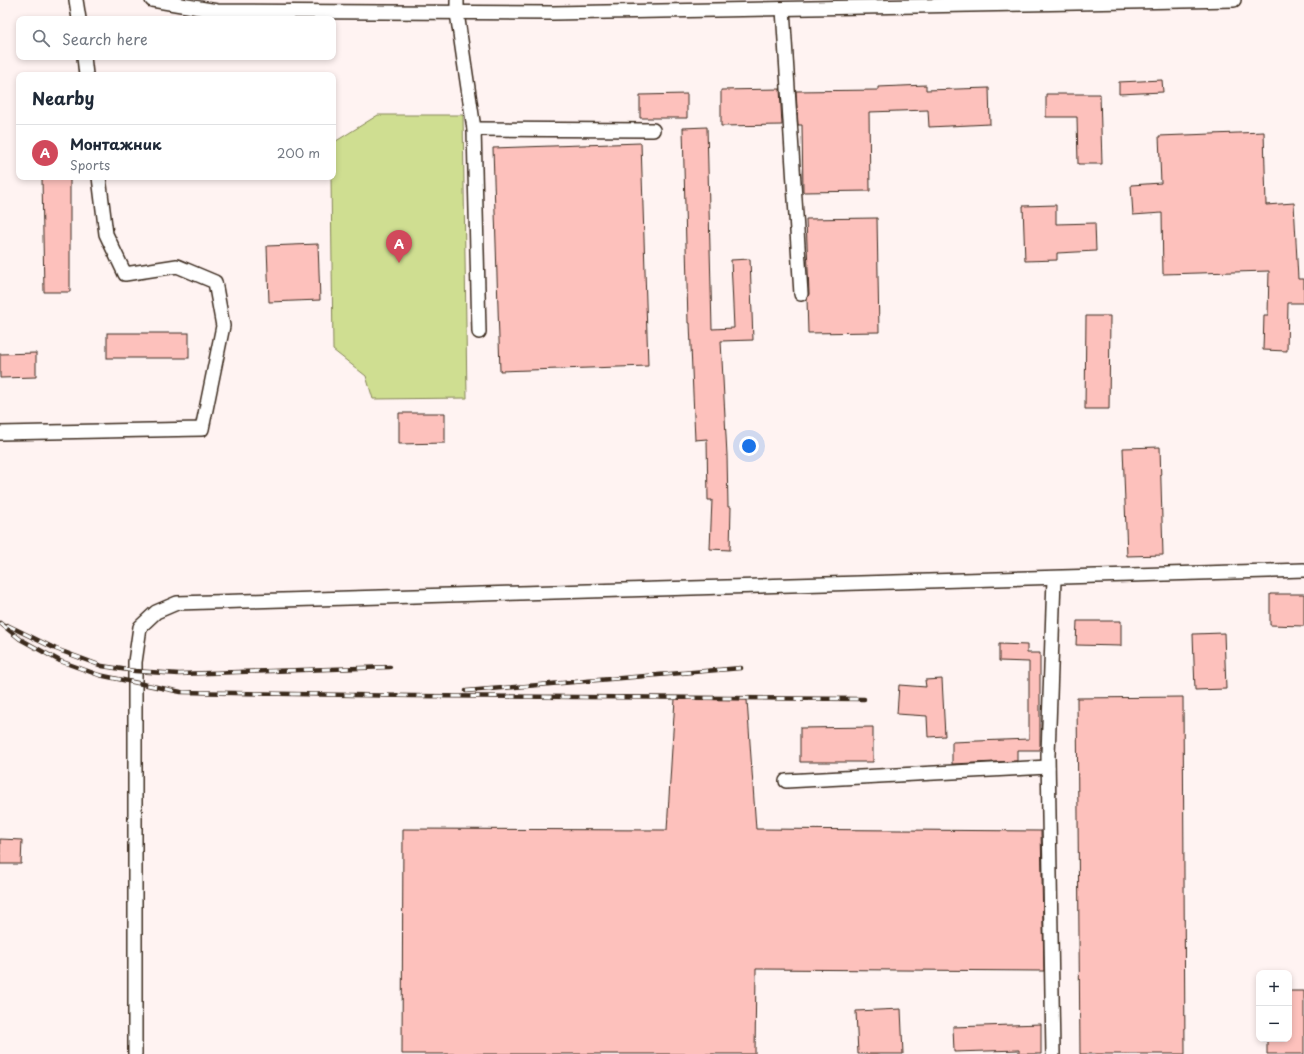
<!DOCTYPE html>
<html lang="en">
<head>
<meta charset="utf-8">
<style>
  body { margin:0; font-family:"Playpen Sans",sans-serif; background:#f6f6f7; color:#1f2937 }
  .controls { position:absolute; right:12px; bottom:12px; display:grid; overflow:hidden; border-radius:8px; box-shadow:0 2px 6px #0003 }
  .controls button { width:36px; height:36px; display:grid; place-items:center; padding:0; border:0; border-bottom:1px solid #e0e1e3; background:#fff; color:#1f2937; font:20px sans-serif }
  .you { position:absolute; left:749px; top:446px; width:14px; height:14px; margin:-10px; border:3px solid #fff; border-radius:50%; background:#1a73e8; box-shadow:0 0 0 6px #1a73e833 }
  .badge { display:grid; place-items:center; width:26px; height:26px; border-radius:50%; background:#d1495b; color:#fff; font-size:13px; font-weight:700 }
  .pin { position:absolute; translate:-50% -33px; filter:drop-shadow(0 1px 2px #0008) }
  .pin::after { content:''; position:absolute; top:21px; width:14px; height:12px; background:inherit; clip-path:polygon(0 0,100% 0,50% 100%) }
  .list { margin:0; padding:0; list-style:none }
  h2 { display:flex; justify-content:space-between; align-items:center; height:52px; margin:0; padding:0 16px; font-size:17px }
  h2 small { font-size:13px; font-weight:400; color:#747a83 }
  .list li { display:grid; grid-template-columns:26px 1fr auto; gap:12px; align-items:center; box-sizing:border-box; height:56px; padding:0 16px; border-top:1px solid #e0e1e3 }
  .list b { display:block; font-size:15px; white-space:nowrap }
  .list p { margin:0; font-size:13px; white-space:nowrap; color:#747a83 }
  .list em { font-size:13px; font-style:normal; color:#747a83 }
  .icon { flex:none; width:22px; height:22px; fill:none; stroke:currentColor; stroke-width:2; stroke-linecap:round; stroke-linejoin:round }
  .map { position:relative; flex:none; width:1304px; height:1054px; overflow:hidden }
  .search { position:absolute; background:#fff; box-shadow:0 2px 6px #0003; left:16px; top:16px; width:320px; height:44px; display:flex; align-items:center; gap:10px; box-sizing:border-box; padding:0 14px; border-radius:8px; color:#747a83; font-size:15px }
  .panel { position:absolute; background:#fff; box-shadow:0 2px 6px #0003; left:16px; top:72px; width:320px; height:108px; border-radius:8px }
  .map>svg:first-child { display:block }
  .green { fill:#cfde91; stroke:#858458 }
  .building { fill:#fdc1bc; stroke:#3b2a1e }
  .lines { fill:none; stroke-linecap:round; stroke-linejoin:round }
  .minor-casing { stroke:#3b2a1e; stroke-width:16 }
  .minor { stroke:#fff; stroke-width:13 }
  .rail-casing { stroke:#3b2a1e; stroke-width:4.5 }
  .rail { stroke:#fff; stroke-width:3; stroke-dasharray:9; stroke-linecap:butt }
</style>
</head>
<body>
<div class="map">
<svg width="1304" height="1054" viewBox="0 0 1304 1054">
  <rect width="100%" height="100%" fill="#fff3f2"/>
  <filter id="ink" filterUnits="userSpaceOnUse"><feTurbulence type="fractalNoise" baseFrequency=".025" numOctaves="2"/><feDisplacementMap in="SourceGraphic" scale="8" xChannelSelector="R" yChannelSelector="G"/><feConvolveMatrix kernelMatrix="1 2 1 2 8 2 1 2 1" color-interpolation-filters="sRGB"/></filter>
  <g filter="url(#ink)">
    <path class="green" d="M 378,115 L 463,115 L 467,398 L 373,399 L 366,376 L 333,350 L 331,177 L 333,177 L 333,143 Z"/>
    <g class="building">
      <path d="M 1162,80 L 1163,92 L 1119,94 L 1119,82 Z"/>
      <path d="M 926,85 L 926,90 L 989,88 L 990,124 L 929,127 L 928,110 L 869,112 L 870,191 L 803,192 L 802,125 L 798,125 L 796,91 L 878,90 L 878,87 Z"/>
      <path d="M 780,89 L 782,125 L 721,126 L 721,90 Z"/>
      <path d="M 687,94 L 687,118 L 640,118 L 640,95 Z"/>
      <path d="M 1046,94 L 1100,94 L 1102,164 L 1078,164 L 1077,117 L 1046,117 Z"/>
      <path d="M 707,127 L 712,329 L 734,328 L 731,260 L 750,259 L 753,340 L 721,341 L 727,455 L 728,507 L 731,507 L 730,550 L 710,549 L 712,500 L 708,500 L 707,439 L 695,440 L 690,323 L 688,323 L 683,128 Z"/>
      <path d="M 1264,132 L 1266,205 L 1294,203 L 1298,279 L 1304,279 L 1304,303 L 1288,303 L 1287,351 L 1263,350 L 1264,315 L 1268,315 L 1269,271 L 1163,274 L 1162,213 L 1133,215 L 1131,185 L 1161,183 L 1159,136 Z"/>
      <path d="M 641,143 L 648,366 L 500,371 L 493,148 Z"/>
      <path d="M 42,177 L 70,177 L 70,292 L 44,292 Z"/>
      <path d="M 1056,205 L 1056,224 L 1095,223 L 1096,251 L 1057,253 L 1057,260 L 1025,261 L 1023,206 Z"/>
      <path d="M 877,218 L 879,332 L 808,333 L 807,299 L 809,294 L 806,219 Z"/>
      <path d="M 318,244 L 320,300 L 269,302 L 267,246 Z"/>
      <path d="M 1086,316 L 1110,316 L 1109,409 L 1085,409 Z"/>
      <rect x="107" y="333" width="82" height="25"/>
      <path d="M 36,353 L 36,377 L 0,378 L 0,354 Z"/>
      <path d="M 399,413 L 445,413 L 445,443 L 399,444 Z"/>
      <path d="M 1160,447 L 1163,555 L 1127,556 L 1123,448 Z"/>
      <path d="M 1270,594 L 1304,594 L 1304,626 L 1270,625 Z"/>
      <path d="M 1077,621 L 1121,621 L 1121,646 L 1076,645 Z"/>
      <path d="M 1224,633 L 1226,689 L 1195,690 L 1193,634 Z"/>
      <path d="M 999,644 L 1027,645 L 1027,653 L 1040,653 L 1040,750 L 1017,750 L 1017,761 L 952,764 L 952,742 L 1029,739 L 1029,662 L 999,661 Z"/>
      <path d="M 942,679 L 945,736 L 928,737 L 927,716 L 897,714 L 899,685 L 926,687 L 925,680 Z"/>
      <path d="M 1183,697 L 1185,1054 L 1080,1054 L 1077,698 Z"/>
      <path d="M 675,699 L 747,700 L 756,829 L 1041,831 L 1044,971 L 756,969 L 755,1054 L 402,1054 L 403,829 L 667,830 Z"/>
      <path d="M 873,727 L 873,762 L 800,762 L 800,728 Z"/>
      <path d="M 0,839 L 22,840 L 21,864 L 0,864 Z"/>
      <path d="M 1289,991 L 1304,991 L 1304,1054 L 1267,1054 L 1267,1039 L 1289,1039 Z"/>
      <path d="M 901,1009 L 903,1054 L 858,1054 L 856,1011 Z"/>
      <path d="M 1041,1024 L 1041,1054 L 1019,1054 L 1019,1050 L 954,1052 L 953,1027 Z"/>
    </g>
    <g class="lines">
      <defs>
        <g id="minor">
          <path d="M 76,0 L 79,19"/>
          <path d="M 152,0 L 217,11 L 553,13 L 1234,0"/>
          <path d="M 457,0 L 457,13 L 474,129 L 479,332"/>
          <path d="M 783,9 L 801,294"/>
          <path d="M 84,57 L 86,75"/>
          <path d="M 474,129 L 653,130"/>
          <path d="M 0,433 L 202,429 L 223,326 L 215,282 L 177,266 L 125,274 L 106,234 L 99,177"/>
          <path d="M 786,781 L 1048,767"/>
          <path d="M 135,1054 L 135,662 L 140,627 L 156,612 L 177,603 L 1304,570"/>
          <path d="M 1053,1054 L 1048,755 L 1054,579"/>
        </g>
      </defs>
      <use href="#minor" class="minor-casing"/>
      <use href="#minor" class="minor"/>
      <defs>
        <g id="rail">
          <path d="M 0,623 L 20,639 L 60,661 L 99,675 L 181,692 L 412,696 L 864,699"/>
          <path d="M 7,625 L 56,649 L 102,666 L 135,671 L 179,674 L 390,667"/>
          <path d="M 466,691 L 741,668"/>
        </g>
      </defs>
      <use href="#rail" class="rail-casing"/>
      <use href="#rail" class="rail"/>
    </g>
  </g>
</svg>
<div class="controls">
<button>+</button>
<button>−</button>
</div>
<div class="you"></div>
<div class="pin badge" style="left:399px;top:263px">A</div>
<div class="search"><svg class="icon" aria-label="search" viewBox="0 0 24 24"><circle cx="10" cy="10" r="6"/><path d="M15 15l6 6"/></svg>Search here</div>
<section class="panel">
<h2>Nearby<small></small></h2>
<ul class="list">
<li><span class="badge">A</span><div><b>Монтажник</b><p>Sports</p></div><em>200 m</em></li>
</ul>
</section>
</div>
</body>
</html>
